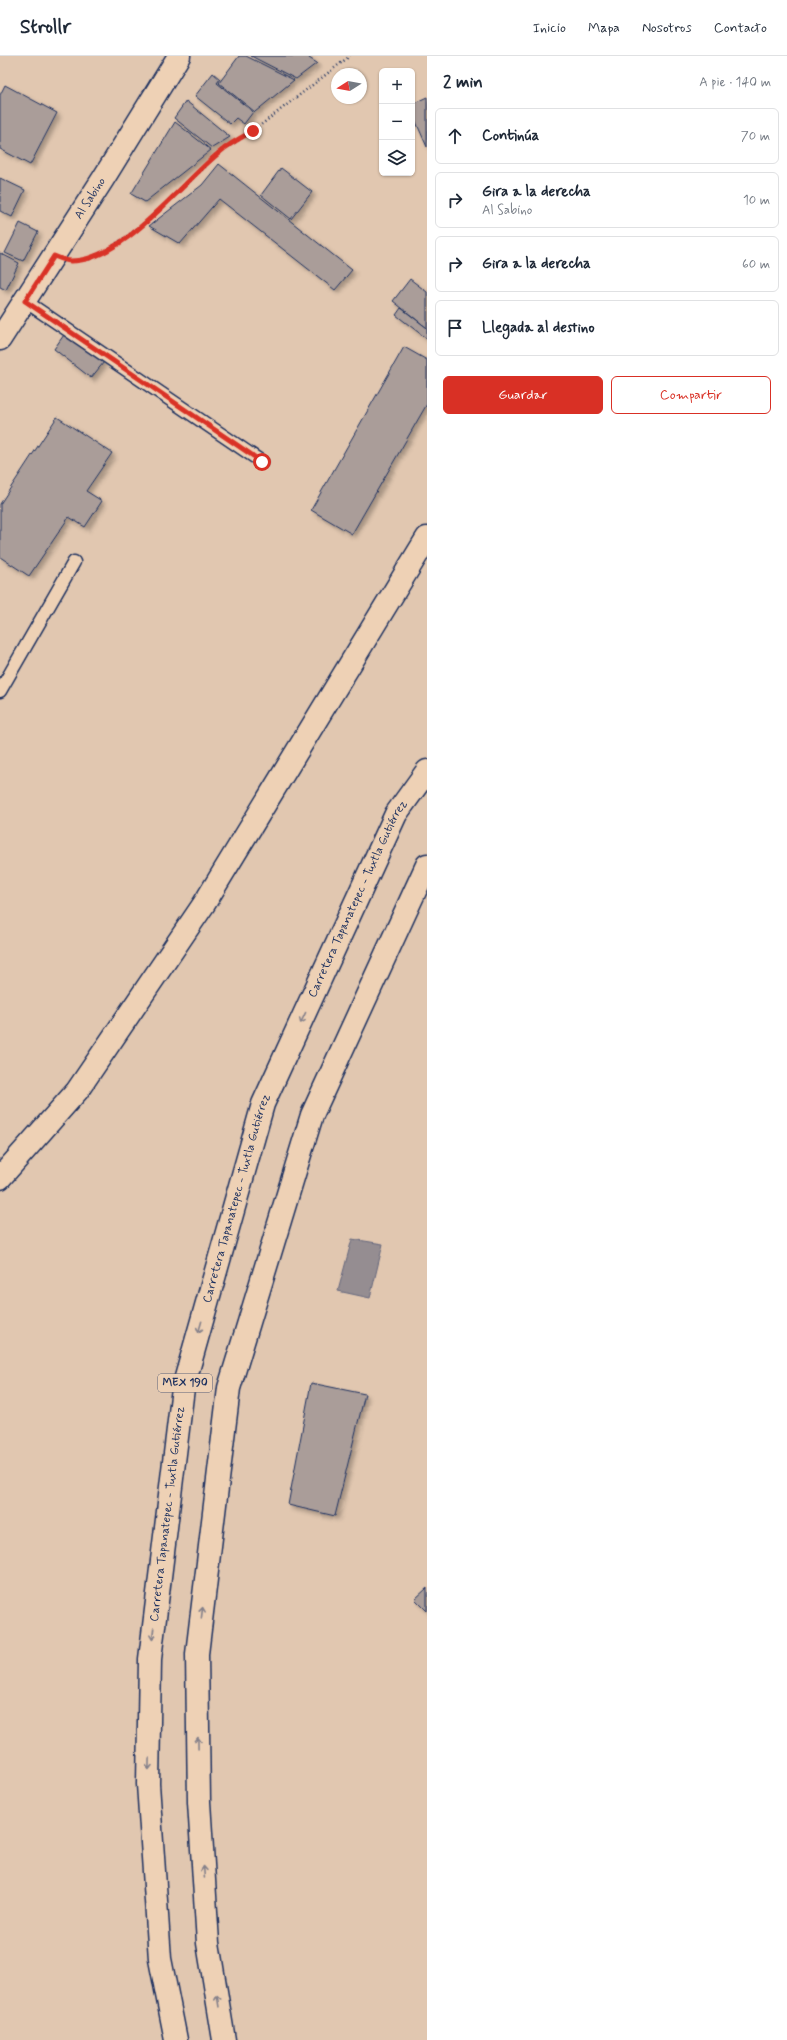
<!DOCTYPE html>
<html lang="es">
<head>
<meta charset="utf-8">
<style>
  body { margin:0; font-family:Mynerve,sans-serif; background:#f6f6f7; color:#1f2937 }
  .controls { position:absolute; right:12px; top:12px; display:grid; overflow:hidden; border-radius:6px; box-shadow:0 1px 3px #0004 }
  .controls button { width:36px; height:36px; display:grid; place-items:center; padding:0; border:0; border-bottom:1px solid #e0e1e3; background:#fff; color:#1f2937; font:20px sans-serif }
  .compass { position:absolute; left:331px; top:12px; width:36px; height:36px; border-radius:50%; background:#fff; box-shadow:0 1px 3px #0004; rotate:259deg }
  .stop { position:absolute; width:12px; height:12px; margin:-9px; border:3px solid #d93025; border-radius:50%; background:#fff }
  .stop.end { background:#d93025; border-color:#fff; box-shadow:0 1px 4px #0008 }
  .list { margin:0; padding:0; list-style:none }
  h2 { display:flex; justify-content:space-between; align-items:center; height:52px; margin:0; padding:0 16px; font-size:17px }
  h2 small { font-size:13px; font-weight:400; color:#747a83 }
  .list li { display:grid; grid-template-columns:26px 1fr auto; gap:12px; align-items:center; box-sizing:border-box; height:56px; margin:0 8px 8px; padding:0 8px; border:1px solid #e0e1e3; border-radius:6px }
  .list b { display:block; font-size:15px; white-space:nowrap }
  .list p { margin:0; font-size:13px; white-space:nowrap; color:#747a83 }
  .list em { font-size:13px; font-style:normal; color:#747a83 }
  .actions { display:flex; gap:8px; padding:12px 16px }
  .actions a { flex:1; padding:9px 0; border:1px solid #d93025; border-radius:6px; text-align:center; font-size:14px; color:#d93025 }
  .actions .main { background:#d93025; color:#fff }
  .icon { flex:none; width:22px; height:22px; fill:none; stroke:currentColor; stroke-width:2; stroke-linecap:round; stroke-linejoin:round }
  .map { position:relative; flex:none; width:427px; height:1984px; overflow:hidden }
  header { display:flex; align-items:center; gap:24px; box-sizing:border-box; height:56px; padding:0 20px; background:#fff; border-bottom:1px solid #e0e1e3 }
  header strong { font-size:19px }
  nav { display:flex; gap:22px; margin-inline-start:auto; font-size:14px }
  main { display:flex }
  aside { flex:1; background:#fff }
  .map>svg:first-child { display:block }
  .water { fill:#958d91; stroke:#64677d }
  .building { fill:#aa9d99; stroke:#1b2f5e; filter:url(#shadow) }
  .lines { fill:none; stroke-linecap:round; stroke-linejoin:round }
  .service-casing { stroke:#1b2f5e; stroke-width:15 }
  .minor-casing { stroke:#1b2f5e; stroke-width:25 }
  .secondary-casing { stroke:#1b2f5e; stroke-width:25 }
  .trunk-casing { stroke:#1b2f5e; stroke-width:25 }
  .path { stroke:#1b2f5e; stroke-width:2.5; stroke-dasharray:1 3; stroke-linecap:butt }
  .service { stroke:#eed1b5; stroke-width:12 }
  .minor { stroke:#eed1b5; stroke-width:22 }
  .secondary { stroke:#eed1b5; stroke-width:22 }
  .trunk { stroke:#eed1b5; stroke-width:22 }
  .oneway { stroke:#84808a }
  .route { stroke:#d93025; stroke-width:5 }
  .labels { text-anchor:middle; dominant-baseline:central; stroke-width:3; stroke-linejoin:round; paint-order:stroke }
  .shield { fill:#eed1b5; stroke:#5a6078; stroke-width:1 }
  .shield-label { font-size:11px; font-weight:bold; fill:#1b2f5e }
  .street-label { font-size:12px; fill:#1b2f5e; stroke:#eed1b5 }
</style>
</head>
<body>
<header>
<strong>Strollr</strong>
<nav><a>Inicio</a><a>Mapa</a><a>Nosotros</a><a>Contacto</a></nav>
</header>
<main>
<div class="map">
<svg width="427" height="1984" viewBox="0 0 427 1984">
  <defs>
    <filter id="shadow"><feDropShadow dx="3.5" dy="3.5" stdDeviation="2" flood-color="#0004"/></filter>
  </defs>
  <rect width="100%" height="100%" fill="#e1c7b0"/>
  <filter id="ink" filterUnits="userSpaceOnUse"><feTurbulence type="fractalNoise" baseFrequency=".025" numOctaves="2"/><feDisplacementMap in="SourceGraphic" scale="8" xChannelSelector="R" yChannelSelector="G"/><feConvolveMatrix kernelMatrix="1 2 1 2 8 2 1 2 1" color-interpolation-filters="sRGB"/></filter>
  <g filter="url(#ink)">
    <path class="water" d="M 352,1183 L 383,1188 L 370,1242 L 338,1235 Z"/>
    <g class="building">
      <path d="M 239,0 L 246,0 L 294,24 L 255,56 L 219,27 Z"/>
      <path d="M 251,0 L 310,0 L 309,2 L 317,7 L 296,23 Z"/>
      <path d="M 213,17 L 220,23 L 217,27 L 253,56 L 244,68 L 236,62 L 230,68 L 195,40 Z"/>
      <path d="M 5,29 L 57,57 L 30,109 L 0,93 L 0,39 Z"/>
      <path d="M 427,41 L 427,91 L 412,57 L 412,48 Z"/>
      <path d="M 186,45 L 230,81 L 212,92 L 174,62 Z"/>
      <path d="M 175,66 L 211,94 L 145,146 L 131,138 Z"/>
      <path d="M 219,108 L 352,214 L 335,234 L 219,143 L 180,188 L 149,170 L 202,129 Z"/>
      <path d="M 281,112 L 312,136 L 291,163 L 261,139 Z"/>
      <path d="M 0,122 L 25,134 L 12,161 L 0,155 Z"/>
      <path d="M 20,167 L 38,176 L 23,205 L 5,197 Z"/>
      <path d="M 0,197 L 19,207 L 6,234 L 0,231 Z"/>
      <path d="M 410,223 L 427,236 L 427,272 L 393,245 Z"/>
      <path d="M 401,252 L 427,272 L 427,283 L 396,259 Z"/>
      <path d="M 66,276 L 104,306 L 91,322 L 54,293 Z"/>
      <path d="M 404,291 L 427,304 L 427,348 L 352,478 L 311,454 Z"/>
      <path d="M 57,361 L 112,397 L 86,435 L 102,445 L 85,471 L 69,461 L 29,520 L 0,501 L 0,448 Z"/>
      <path d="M 311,1327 L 365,1338 L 335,1460 L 288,1449 Z"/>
      <path d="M 427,1532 L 427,1555 L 415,1543 Z"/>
    </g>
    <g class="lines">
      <defs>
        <g id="service">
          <path d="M 25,245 L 262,406"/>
          <path d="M 0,635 L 74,506"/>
        </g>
        <g id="minor">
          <path id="s1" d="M 0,283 L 103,123 L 179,0"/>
        </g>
        <path id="secondary" d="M 0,1122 L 77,1035 L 204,848 L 427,482"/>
        <g id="trunk">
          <path id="s2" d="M 176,1984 L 160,1903 L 148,1728 L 150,1603 L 183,1332 L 263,1048 L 396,758 L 427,715"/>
          <path d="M 224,1984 L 208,1887 L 199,1746 L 197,1598 L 229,1332 L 312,1059 L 427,809"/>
        </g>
      </defs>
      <use href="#service" class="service-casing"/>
      <use href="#minor" class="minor-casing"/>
      <use href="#secondary" class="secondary-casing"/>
      <use href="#trunk" class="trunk-casing"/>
      <path class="path" d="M 81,204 L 89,203 L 106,195 L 146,167 L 220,95 L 253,75 L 350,0"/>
      <use href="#service" class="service"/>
      <use href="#minor" class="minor"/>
      <use href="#secondary" class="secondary"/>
      <use href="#trunk" class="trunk"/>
    </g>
    <defs><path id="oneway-shaft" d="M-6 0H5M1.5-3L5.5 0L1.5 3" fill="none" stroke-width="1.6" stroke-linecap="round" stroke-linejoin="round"/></defs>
    <g class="oneway">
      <use href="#oneway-shaft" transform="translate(303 962) rotate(115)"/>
      <use href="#oneway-shaft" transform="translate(200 1271) rotate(106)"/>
      <use href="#oneway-shaft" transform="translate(202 1557) rotate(-83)"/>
      <use href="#oneway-shaft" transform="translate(153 1578) rotate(97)"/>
      <use href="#oneway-shaft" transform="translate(198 1687) rotate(-91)"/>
      <use href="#oneway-shaft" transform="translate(149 1708) rotate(91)"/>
      <use href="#oneway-shaft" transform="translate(204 1816) rotate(-94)"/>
      <use href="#oneway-shaft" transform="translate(218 1945) rotate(-99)"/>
    </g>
  </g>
  <g class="lines" filter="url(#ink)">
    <path class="route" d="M 253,75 C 242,81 230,87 220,96 C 181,127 124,205 71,205 C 66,205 59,202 54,200 L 25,245 L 262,406"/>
  </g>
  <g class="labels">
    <rect class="shield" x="158" y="1318" width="54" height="18" rx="3"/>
    <g class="shield-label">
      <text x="185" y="1327">MEX 190</text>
    </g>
    <g class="street-label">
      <text stroke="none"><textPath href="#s1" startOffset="167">Al Sabino</textPath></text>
      <text stroke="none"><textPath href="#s2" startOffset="1177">Carretera Tapanatepec - Tuxtla Gutiérrez</textPath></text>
      <text stroke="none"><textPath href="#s2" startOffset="853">Carretera Tapanatepec - Tuxtla Gutiérrez</textPath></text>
      <text stroke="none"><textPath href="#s2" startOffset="529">Carretera Tapanatepec - Tuxtla Gutiérrez</textPath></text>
    </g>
  </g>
</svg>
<div class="controls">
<button>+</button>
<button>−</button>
<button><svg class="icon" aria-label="layers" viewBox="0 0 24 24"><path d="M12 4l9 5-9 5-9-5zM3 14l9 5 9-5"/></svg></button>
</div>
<svg class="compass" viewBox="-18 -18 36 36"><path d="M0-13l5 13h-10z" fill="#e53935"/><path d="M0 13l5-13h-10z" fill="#747a83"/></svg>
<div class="stop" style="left:262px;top:406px"></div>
<div class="stop end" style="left:253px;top:75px"></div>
</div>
<aside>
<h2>2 min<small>A pie · 140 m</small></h2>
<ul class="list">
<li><svg class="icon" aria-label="ahead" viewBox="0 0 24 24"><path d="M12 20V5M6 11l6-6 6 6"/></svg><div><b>Continúa</b></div><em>70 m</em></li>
<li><svg class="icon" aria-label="right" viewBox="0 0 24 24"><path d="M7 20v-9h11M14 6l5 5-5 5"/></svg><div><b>Gira a la derecha</b><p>Al Sabino</p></div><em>10 m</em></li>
<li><svg class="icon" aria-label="right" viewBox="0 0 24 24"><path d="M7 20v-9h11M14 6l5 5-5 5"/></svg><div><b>Gira a la derecha</b></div><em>60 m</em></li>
<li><svg class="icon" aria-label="arrive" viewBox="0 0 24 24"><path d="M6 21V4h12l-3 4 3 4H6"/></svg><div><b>Llegada al destino</b></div></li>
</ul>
<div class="actions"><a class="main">Guardar</a><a>Compartir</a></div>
</aside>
</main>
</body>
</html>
